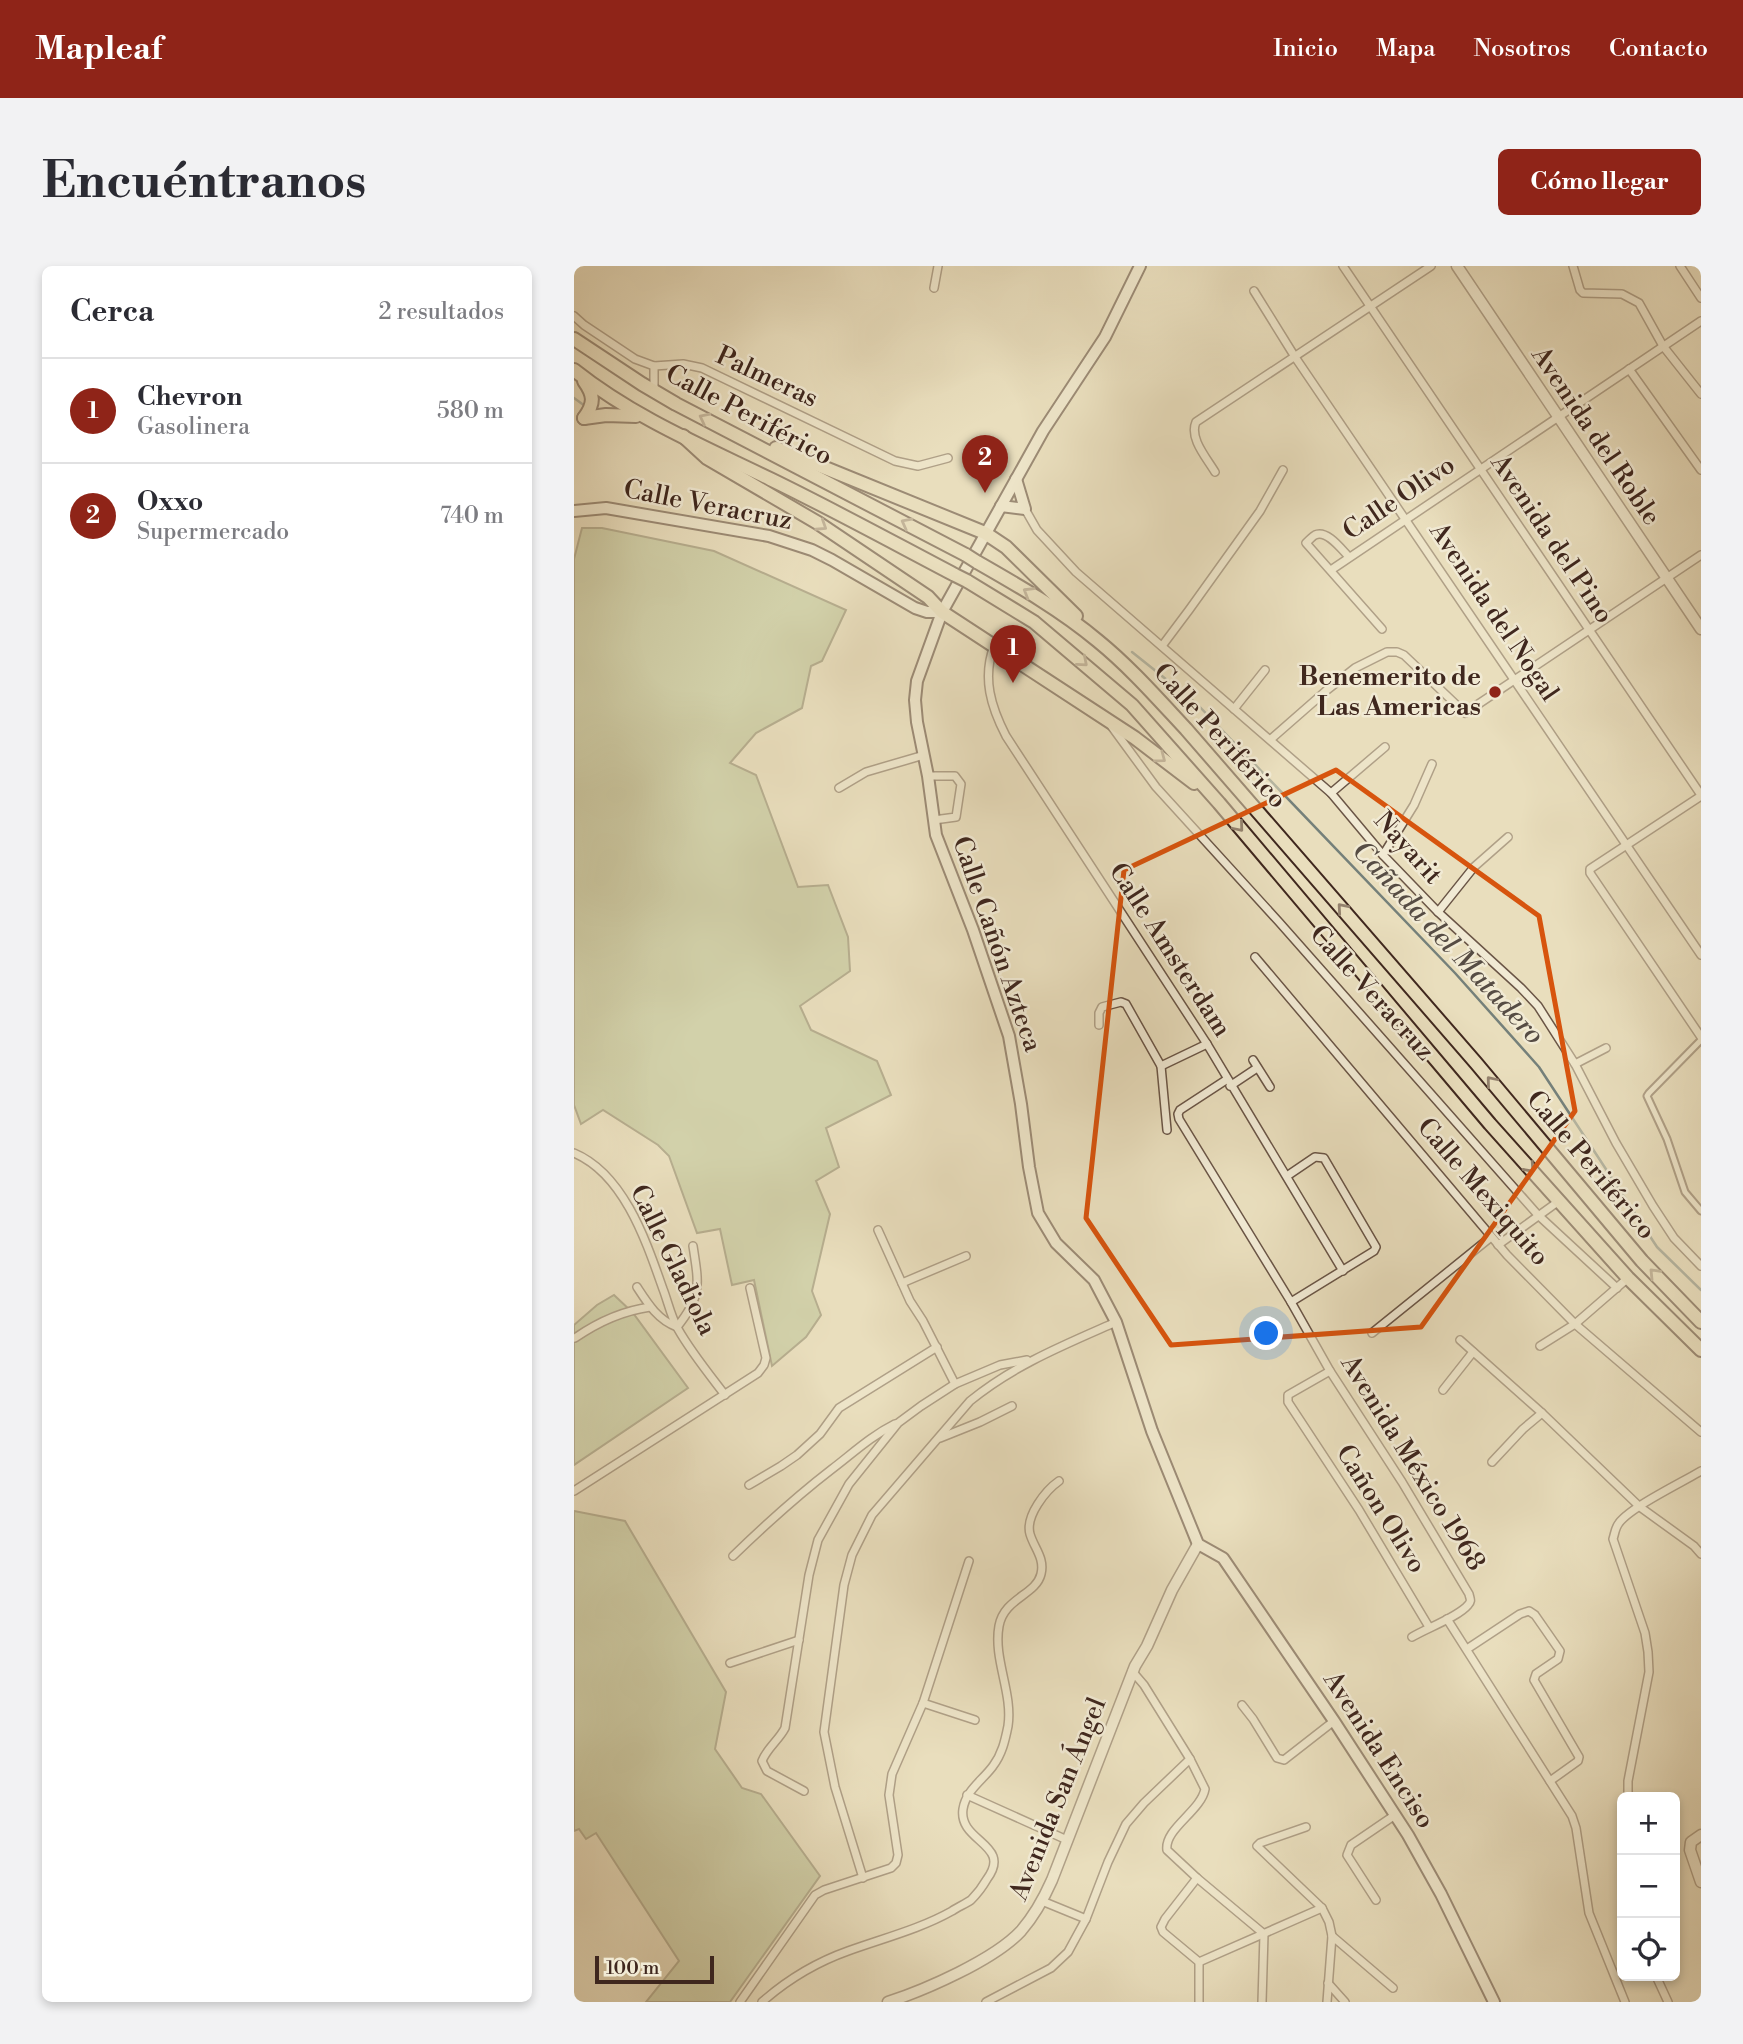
<!DOCTYPE html>
<html lang="es">
<head>
<meta charset="utf-8">
<style>
  body { margin:0; font-family:"Libre Bodoni",serif; background:#f2f2f3; color:#2b2b33 }
  .controls { position:absolute; right:21px; bottom:21px; display:grid; overflow:hidden; border-radius:10px; box-shadow:0 4px 10px #0003 }
  .controls button { width:63px; height:63px; display:grid; place-items:center; padding:0; border:0; border-bottom:2px solid #e1e1e2; background:#fff; color:#2b2b33; font:35px sans-serif }
  .scale { position:absolute; left:21px; bottom:18px; width:119px; box-sizing:border-box; padding-left:7px; border:4px solid #3f271e; border-top:0; font-size:19px; line-height:24px; white-space:nowrap; color:#3f271e; -webkit-text-stroke:5px #f1ead4; paint-order:stroke }
  .you { position:absolute; left:693px; top:1068px; width:24px; height:24px; margin:-18px; border:5px solid #fff; border-radius:50%; background:#1a73e8; box-shadow:0 0 0 10px #1a73e833 }
  .badge { display:grid; place-items:center; width:46px; height:46px; border-radius:50%; background:#8f2418; color:#fff; font-size:23px; font-weight:700 }
  .pin { position:absolute; translate:-50% -58px; filter:drop-shadow(0 2px 4px #0008) }
  .pin::after { content:''; position:absolute; top:37px; width:24px; height:21px; background:inherit; clip-path:polygon(0 0,100% 0,50% 100%) }
  .list { margin:0; padding:0; list-style:none }
  h2 { display:flex; justify-content:space-between; align-items:center; height:91px; margin:0; padding:0 28px; font-size:30px }
  h2 small { font-size:23px; font-weight:400; color:#7c7c81 }
  .list li { display:grid; grid-template-columns:46px 1fr auto; gap:21px; align-items:center; box-sizing:border-box; height:105px; padding:0 28px; border-top:2px solid #e1e1e2 }
  .list b { display:block; font-size:26px; white-space:nowrap }
  .list p { margin:0; font-size:23px; white-space:nowrap; color:#7c7c81 }
  .list em { font-size:23px; font-style:normal; color:#7c7c81 }
  .icon { flex:none; width:38px; height:38px; fill:none; stroke:currentColor; stroke-width:2; stroke-linecap:round; stroke-linejoin:round }
  .map { position:relative; flex:none; width:1127px; height:1736px; overflow:hidden; border-radius:10px }
  header { display:flex; align-items:center; gap:42px; box-sizing:border-box; height:98px; padding:0 35px; background:#8f2418; color:#fff }
  header strong { font-size:33px }
  nav { display:flex; gap:38px; margin-inline-start:auto; font-size:24px }
  .intro { display:flex; align-items:center; justify-content:space-between; box-sizing:border-box; height:168px; padding:0 42px }
  h1 { margin:0; font-size:49px }
  .button { padding:18px 32px; border-radius:10px; background:#8f2418; color:#fff; font-size:24px; font-weight:700 }
  main { display:flex; gap:42px; padding:0 42px }
  aside { flex:1; background:#fff; border-radius:10px; box-shadow:0 4px 10px #0003 }
  .map>svg:first-child { display:block }
  .green { fill:#b5c192; stroke:#7a7458; stroke-width:2 }
  .lines { fill:none; stroke-linecap:round; stroke-linejoin:round }
  .stream { stroke:#75807a; stroke-width:2.5 }
  .pedestrian-casing { stroke:#6a5546; stroke-width:9 }
  .minor-casing { stroke:#6a5546; stroke-width:10 }
  .tertiary-casing { stroke:#6a5546; stroke-width:13 }
  .secondary-casing { stroke:#3f271e; stroke-width:14 }
  .trunk-casing { stroke:#3f271e; stroke-width:16 }
  .pedestrian { stroke:#f1ead4; stroke-width:5 }
  .minor { stroke:#f1ead4; stroke-width:7 }
  .tertiary { stroke:#f1ead4; stroke-width:10 }
  .secondary { stroke:#f1ead4; stroke-width:10 }
  .trunk { stroke:#e9debd; stroke-width:12 }
  .trunk-bridge-casing { stroke:#3f271e; stroke-width:16; stroke-linecap:butt }
  .trunk-bridge { stroke:#e9debd; stroke-width:12 }
  .oneway { stroke:#94826e }
  .marked { fill:none; stroke:#d7540e; stroke-width:5; stroke-linejoin:round }
  .poi-dot { fill:#8f2418; stroke:#f1ead4; stroke-width:2.5 }
  .labels { text-anchor:middle; dominant-baseline:central; stroke-width:5; stroke-linejoin:round; paint-order:stroke }
  .street-label { font-size:26px; fill:#3f271e; stroke:#f1ead4 }
  .poi-label { font-size:26px; font-weight:bold; fill:#3f271e; stroke:#f1ead4; text-anchor:end }
  .water-label { font-size:28px; font-style:italic; fill:#564c44; stroke:#f1ead4 }
</style>
</head>
<body>
<header>
<strong>Mapleaf</strong>
<nav><a>Inicio</a><a>Mapa</a><a>Nosotros</a><a>Contacto</a></nav>
</header>
<div class="intro"><h1>Encuéntranos</h1><a class="button">Cómo llegar</a></div>
<main>
<aside>
<h2>Cerca<small>2 resultados</small></h2>
<ul class="list">
<li><span class="badge">1</span><div><b>Chevron</b><p>Gasolinera</p></div><em>580 m</em></li>
<li><span class="badge">2</span><div><b>Oxxo</b><p>Supermercado</p></div><em>740 m</em></li>
</ul>
</aside>
<div class="map">
<svg width="1127" height="1736" viewBox="0 0 1127 1736">
  <rect width="100%" height="100%" fill="#e9debd"/>
  <filter id="stains"><feTurbulence type="fractalNoise" baseFrequency=".00286" numOctaves="4"/><feColorMatrix values="0 0 0 0 .2 0 0 0 0 .09 0 0 0 0 .02 0 0 0 .5 -.17"/></filter>
  <radialGradient id="worn" r=".72"><stop offset=".6" stop-color="#630" stop-opacity="0"/><stop offset="1" stop-color="#630" stop-opacity=".3"/></radialGradient>
  <g class="green">
    <path d="M 8,262 L 28,262 L 140,285 L 272,344 L 248,395 L 237,400 L 228,442 L 182,467 L 156,497 L 182,509 L 224,621 L 254,619 L 274,671 L 276,705 L 226,740 L 237,764 L 303,795 L 317,829 L 252,862 L 265,901 L 242,915 L 256,948 L 238,1025 L 247,1049 L 232,1071 L 198,1100 L 180,1014 L 158,1019 L 146,963 L 123,967 L 95,890 L 84,879 L 29,844 L 7,858 L 0,839 L 0,293 Z"/>
    <path d="M 40,1029 L 59,1047 L 114,1122 L 0,1199 L 0,1059 L 23,1039 Z"/>
    <path d="M 0,1245 L 51,1255 L 152,1426 L 141,1483 L 168,1522 L 187,1528 L 246,1610 L 156,1736 L 72,1736 L 105,1695 L 22,1567 L 12,1573 L 5,1563 L 0,1565 Z"/>
  </g>
  <g class="lines">
    <g class="stream">
      <path d="M 0,132 L 11,140"/>
      <path d="M 558,386 L 623,438 L 881,707 L 965,801 L 1083,981 L 1127,1024"/>
    </g>
    <defs>
      <path id="pedestrian" d="M 1127,774 L 1075,827 L 1073,830 L 1093,873 L 1111,926 L 1127,945"/>
      <g id="minor">
        <path d="M 769,0 L 1127,529"/>
        <path d="M 999,0 L 1006,24 L 1009,27 L 1048,28 L 1065,37 L 1089,80 L 1127,128"/>
        <path d="M 1106,0 L 1127,32"/>
        <path d="M 360,22 L 364,0"/>
        <path d="M 680,25 L 721,91 L 1127,689"/>
        <path d="M 0,50 L 10,59 L 61,93 L 80,100 L 109,98 L 128,102 L 321,195 L 344,200 L 374,192"/>
        <path d="M 1055,103 L 1127,204"/>
        <path d="M 80,125 L 80,100"/>
        <path d="M 641,206 C 632,191 615,172 622,156 L 857,0"/>
        <path d="M 451,243 L 463,264 L 502,306 L 757,527 L 809,589 L 864,646 L 947,722 L 964,740 L 1001,798 L 1042,877 L 1079,940 L 1100,972 L 1127,1000"/>
        <path d="M 775,291 C 768,284 753,263 741,269 C 740,269 733,276 732,277 L 808,363"/>
        <path d="M 757,304 L 1127,55"/>
        <path d="M 420,380 C 408,412 417,441 432,470 L 633,778 L 769,1005"/>
        <path d="M 588,380 L 615,344 L 686,245 L 709,204"/>
        <path d="M 660,443 L 691,404"/>
        <path d="M 538,461 L 582,521 L 705,656 L 964,949 L 1043,1022"/>
        <path d="M 697,473 L 753,424 L 781,402 L 813,386 L 823,386 L 830,389 L 891,447 L 1127,289"/>
        <path d="M 354,510 L 381,510 L 387,518 L 382,551 L 360,554"/>
        <path d="M 265,522 L 292,506 L 350,489"/>
        <path d="M 757,527 L 811,481"/>
        <path d="M 1127,530 L 1016,603 L 1016,607 L 1127,771"/>
        <path d="M 809,589 L 840,539 L 858,498"/>
        <path d="M 864,646 L 900,601 L 934,571"/>
        <path d="M 681,691 L 933,989 L 1001,1058 L 1127,1166"/>
        <path d="M 525,759 L 525,747 L 528,741 L 547,736 L 552,738 L 587,800 L 593,864"/>
        <path d="M 679,794 L 696,821"/>
        <path d="M 1001,798 L 1032,782"/>
        <path d="M 587,800 L 633,778"/>
        <path d="M 652,814 L 606,844 L 604,848 L 605,853 L 717,1036 L 756,1105 L 828,1216 L 895,1328 C 896,1333 898,1335 894,1339 C 884,1351 853,1362 838,1371"/>
        <path d="M 656,820 L 683,802"/>
        <path d="M 0,887 C 50,908 72,975 89,1023 C 94,1036 97,1051 104,1063 C 117,1086 135,1108 151,1129"/>
        <path d="M 713,910 L 741,891 L 750,892 L 802,981 L 800,985 L 717,1036"/>
        <path d="M 304,964 L 336,1035 L 349,1055 L 381,1118"/>
        <path d="M 924,979 L 985,935"/>
        <path d="M 328,1017 L 392,990"/>
        <path d="M 63,1021 C 74,1038 84,1054 103,1061 C 128,1030 125,1019 119,980"/>
        <path d="M 798,1067 L 917,971"/>
        <path d="M 1,1072 C 24,1056 48,1045 76,1041"/>
        <path d="M 886,1074 L 968,1147 L 1066,1241 L 1120,1280 L 1127,1288"/>
        <path d="M 966,1080 L 1001,1058 L 1054,1012"/>
        <path d="M 756,1105 L 714,1129 L 714,1136 L 785,1244 L 855,1361"/>
        <path d="M 869,1124 L 899,1086"/>
        <path d="M 366,1172 L 406,1156 L 438,1140"/>
        <path d="M 918,1196 L 949,1163 L 968,1147"/>
        <path d="M 175,1219 L 207,1200 L 223,1189 L 246,1168 L 265,1142 L 363,1081"/>
        <path d="M 0,1225 L 184,1107 L 190,1099 L 192,1092 L 176,1022"/>
        <path d="M 159,1290 C 191,1259 223,1230 258,1203 C 279,1187 297,1170 321,1158"/>
        <path d="M 873,1353 L 998,1550 L 1002,1562 L 1015,1647 L 1051,1736"/>
        <path d="M 893,1383 L 946,1348 L 955,1345 L 961,1349 L 986,1385 L 984,1393 L 962,1408 L 960,1414 L 1005,1491 L 1004,1495 L 976,1515"/>
        <path d="M 156,1397 L 225,1374"/>
        <path d="M 558,1405 L 570,1419 L 616,1493 L 631,1523 C 627,1545 590,1563 593,1584 L 623,1612 L 690,1668 L 688,1736"/>
        <path d="M 349,1437 L 401,1454"/>
        <path d="M 668,1439 L 679,1453 L 703,1492 L 710,1494 L 760,1455"/>
        <path d="M 230,1525 L 193,1505 L 188,1495 C 193,1482 205,1474 211,1462 L 235,1309 L 244,1274 L 275,1218 L 324,1157 L 347,1140 L 381,1118 L 426,1099 L 453,1094"/>
        <path d="M 393,1529 L 493,1574"/>
        <path d="M 1054,1531 L 1054,1515 L 1075,1406 L 1074,1386 L 1071,1367 L 1039,1273 C 1041,1267 1041,1262 1045,1257 C 1057,1241 1107,1217 1127,1205"/>
        <path d="M 732,1561 L 686,1577 L 683,1580 L 748,1642 L 755,1656 L 758,1670 L 753,1736"/>
        <path d="M 289,1612 L 261,1521 L 250,1466 L 270,1319 L 278,1289 L 298,1249 L 396,1135 C 440,1099 490,1079 542,1056"/>
        <path d="M 623,1612 L 591,1653 L 587,1661 L 589,1666 L 625,1696 L 625,1736"/>
        <path d="M 802,1634 L 773,1589 L 777,1579 L 821,1549"/>
        <path d="M 468,1635 L 512,1653"/>
        <path d="M 758,1670 L 819,1722"/>
        <path d="M 625,1696 L 748,1642"/>
        <path d="M 1082,1710 L 1094,1736"/>
        <path d="M 754,1717 L 771,1736"/>
        <path d="M 166,1736 L 241,1629 L 250,1624 L 317,1602 L 322,1597 L 324,1589 L 315,1529 L 318,1508 L 349,1437 L 395,1295"/>
        <path d="M 188,1736 C 213,1714 243,1696 274,1685 C 310,1672 346,1663 378,1645 C 384,1641 391,1638 397,1634 C 403,1628 409,1620 413,1613 C 439,1578 384,1576 389,1543 C 392,1524 409,1514 419,1500 C 428,1488 431,1475 434,1460 C 439,1427 419,1393 425,1360 C 430,1332 462,1329 467,1308 C 471,1292 460,1282 456,1268 C 451,1250 472,1224 485,1215"/>
        <path d="M 412,1736 L 477,1702 L 494,1686 L 512,1653 L 534,1596 L 552,1558 L 570,1537 L 616,1493"/>
      </g>
      <g id="tertiary">
        <path d="M 883,0 L 1127,363"/>
        <path d="M 1127,1569 L 1117,1576 L 1116,1584 L 1127,1616"/>
        <path d="M 314,1736 C 351,1724 420,1694 447,1665 C 460,1650 470,1632 478,1614 L 561,1400 L 573,1380 L 598,1324 L 624,1278"/>
      </g>
      <g id="secondary">
        <path d="M 566,0 L 531,71 L 469,165 L 368,346 L 343,415 L 341,434 L 343,456 L 354,510 L 362,569 L 399,664 L 435,770 L 447,838 L 455,901 L 464,947 L 482,977 L 520,1014 L 542,1056 L 578,1165 L 624,1278 L 649,1292 L 760,1455 L 834,1569 L 867,1628 L 920,1736"/>
        <path d="M 427,240 L 451,243 L 442,213"/>
        <path d="M 0,245 L 32,242 L 195,270 L 238,284 L 258,294 L 341,342 L 353,346 L 368,346"/>
      </g>
      <g id="trunk">
        <path d="M 0,73 L 68,118 L 102,138 L 392,289"/>
        <path d="M 0,104 C 59,151 128,180 196,213 C 258,243 320,277 381,309"/>
        <path d="M 10,115 C 20,129 21,137 10,152"/>
        <path d="M 10,152 L 32,149 L 62,150"/>
        <path d="M 109,170 L 133,192 L 244,257 L 354,331 L 368,346 L 561,472 L 620,517"/>
        <path d="M 202,182 L 411,267 L 432,281 L 502,350"/>
        <path d="M 403,296 C 445,320 487,344 524,375 C 556,401 584,433 612,463 L 902,797 L 1068,995 L 1127,1056"/>
        <path d="M 393,315 L 460,356 L 558,439 L 645,537 L 916,858 L 1054,1012 L 1127,1084"/>
      </g>
    </defs>
    <use href="#pedestrian" class="pedestrian-casing"/>
    <use href="#minor" class="minor-casing"/>
    <use href="#tertiary" class="tertiary-casing"/>
    <use href="#secondary" class="secondary-casing"/>
    <use href="#trunk" class="trunk-casing"/>
    <use href="#pedestrian" class="pedestrian"/>
    <use href="#minor" class="minor"/>
    <use href="#tertiary" class="tertiary"/>
    <use href="#secondary" class="secondary"/>
    <use href="#trunk" class="trunk"/>
    <defs>
      <g id="trunk-bridge">
        <path d="M 392,289 L 403,296"/>
        <path d="M 381,309 L 393,315"/>
      </g>
    </defs>
    <use href="#trunk-bridge" class="trunk-bridge-casing"/>
    <use href="#trunk-bridge" class="trunk-bridge"/>
  </g>
  <defs><path id="oneway-chevron" d="M-2-3.5L2.5 0L-2 3.5" fill="none" stroke-width="1.6" stroke-linecap="round" stroke-linejoin="round" transform="scale(1.75)"/></defs>
  <g class="oneway">
    <use href="#oneway-chevron" transform="translate(130 152) rotate(-153)"/>
    <use href="#oneway-chevron" transform="translate(332 257) rotate(-152)"/>
    <use href="#oneway-chevron" transform="translate(248 260) rotate(33)"/>
    <use href="#oneway-chevron" transform="translate(454 326) rotate(-149)"/>
    <use href="#oneway-chevron" transform="translate(509 396) rotate(41)"/>
    <use href="#oneway-chevron" transform="translate(587 492) rotate(37)"/>
    <use href="#oneway-chevron" transform="translate(665 561) rotate(50)"/>
    <use href="#oneway-chevron" transform="translate(768 642) rotate(-131)"/>
    <use href="#oneway-chevron" transform="translate(917 815) rotate(-130)"/>
    <use href="#oneway-chevron" transform="translate(956 902) rotate(48)"/>
    <use href="#oneway-chevron" transform="translate(1080 1007) rotate(-134)"/>
  </g>
  <path d="M0 0H1127V1736H0ZM 762,504 L 965,650 L 1001,845 L 847,1061 L 597,1079 L 512,952 L 550,604 Z" fill="#e9debd" fill-opacity=".55" fill-rule="evenodd"/>
  <path class="marked" d="M 762,504 L 965,650 L 1001,845 L 847,1061 L 597,1079 L 512,952 L 550,604 Z"/>
  <circle class="poi-dot" cx="921" cy="426" r="7"/>
  <g class="labels">
    <g class="street-label">
      <text transform="translate(193 111) rotate(25)">Palmeras</text>
      <text transform="translate(175 149) rotate(28)">Calle Periférico</text>
      <text transform="translate(1022 170) rotate(56)">Avenida del Roble</text>
      <text transform="translate(825 232) rotate(-34)">Calle Olivo</text>
      <text transform="translate(134 239) rotate(11)">Calle Veracruz</text>
      <text transform="translate(978 273) rotate(56)">Avenida del Pino</text>
      <text transform="translate(920 346) rotate(56)">Avenida del Nogal</text>
      <text transform="translate(646 470) rotate(48)">Calle Periférico</text>
      <text transform="translate(834 582) rotate(48)">Nayarit</text>
      <text transform="translate(423 678) rotate(71)">Calle Cañón Azteca</text>
      <text transform="translate(596 684) rotate(57)">Calle Amsterdam</text>
      <text transform="translate(798 727) rotate(48)">Calle Veracruz</text>
      <text transform="translate(1017 899) rotate(50)">Calle Periférico</text>
      <text transform="translate(909 926) rotate(49)">Calle Mexiquito</text>
      <text transform="translate(99 994) rotate(64)">Calle Gladiola</text>
      <text transform="translate(839 1197) rotate(58)">Avenida México 1968</text>
      <text transform="translate(807 1243) rotate(58)">Cañon Olivo</text>
      <text transform="translate(805 1484) rotate(57)">Avenida Enciso</text>
      <text transform="translate(484 1533) rotate(-68)">Avenida San Ángel</text>
    </g>
    <g class="poi-label">
      <text x="907" y="411">Benemerito de<tspan x="907" dy="30">Las Americas</tspan></text>
    </g>
    <g class="water-label">
      <text transform="translate(874 677) rotate(47)">Cañada del Matadero</text>
    </g>
  </g>
  <rect width="100%" height="100%" filter="url(#stains)"/>
  <rect width="100%" height="100%" fill="url(#worn)"/>
</svg>
<div class="controls">
<button>+</button>
<button>−</button>
<button><svg class="icon" aria-label="locate" viewBox="0 0 24 24"><circle cx="12" cy="12" r="6"/><path d="M12 2v4M12 18v4M2 12h4M18 12h4"/></svg></button>
</div>
<div class="scale">100 m</div>
<div class="you"></div>
<div class="pin badge" style="left:439px;top:417px">1</div>
<div class="pin badge" style="left:411px;top:227px">2</div>
</div>
</main>
</body>
</html>
